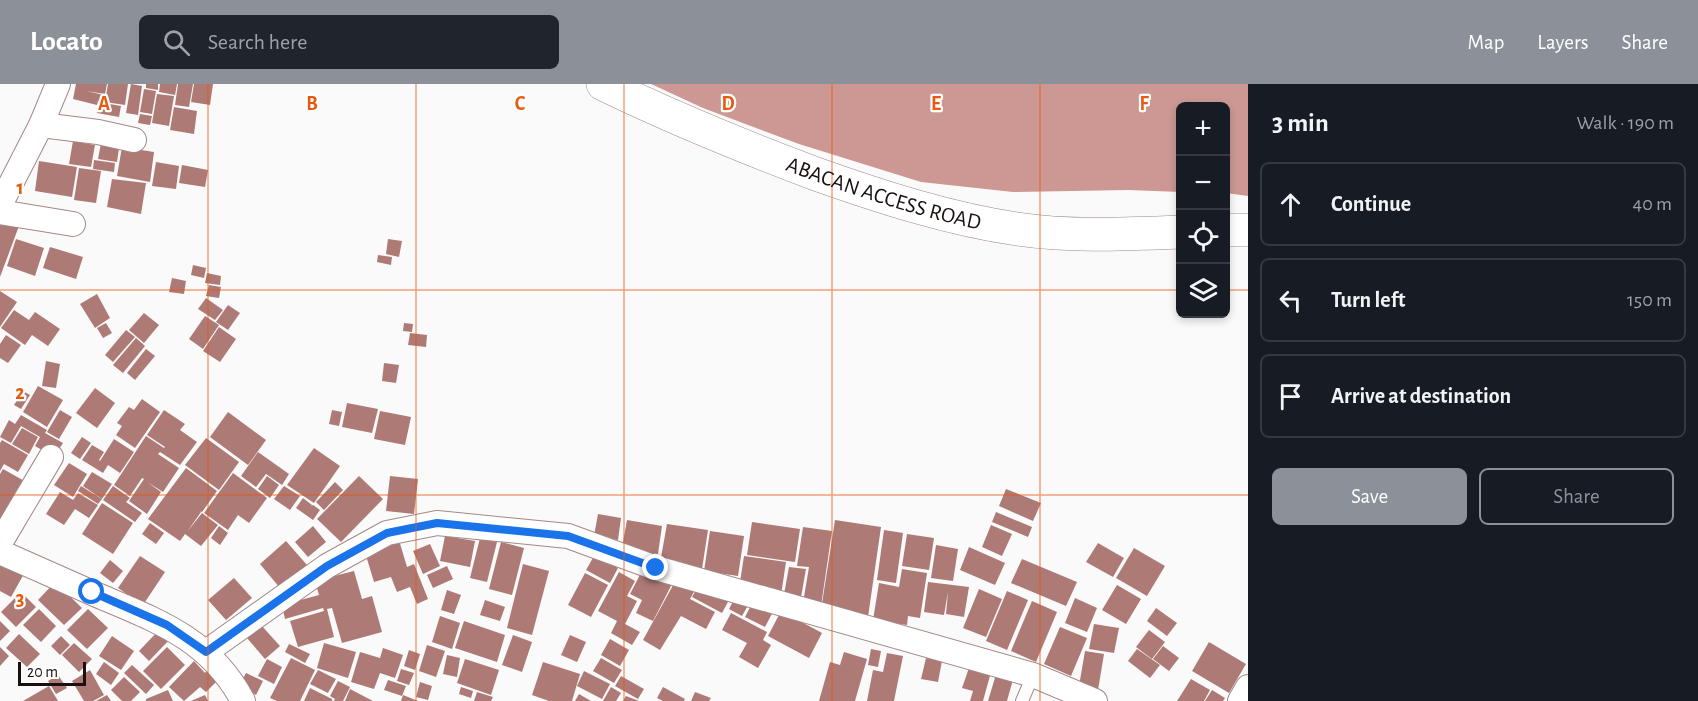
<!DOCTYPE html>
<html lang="en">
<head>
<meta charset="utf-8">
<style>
  body { margin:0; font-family:"Alegreya Sans",sans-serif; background:#20242c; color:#f1f3f6 }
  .controls { position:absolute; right:18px; top:18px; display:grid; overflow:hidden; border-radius:9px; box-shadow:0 3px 9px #0003 }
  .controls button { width:54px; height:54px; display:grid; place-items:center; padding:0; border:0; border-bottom:2px solid #363941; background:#171b24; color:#f1f3f6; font:30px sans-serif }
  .scale { position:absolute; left:18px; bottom:15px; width:68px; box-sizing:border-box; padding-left:6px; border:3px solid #1a1010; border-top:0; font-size:16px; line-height:21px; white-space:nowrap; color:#1a1010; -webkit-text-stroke:4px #fff; paint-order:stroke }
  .stop { position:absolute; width:18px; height:18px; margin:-14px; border:4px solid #1a73e8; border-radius:50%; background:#fff }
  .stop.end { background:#1a73e8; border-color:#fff; box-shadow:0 2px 6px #0008 }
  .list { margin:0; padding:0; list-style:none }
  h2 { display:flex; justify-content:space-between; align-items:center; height:78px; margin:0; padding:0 24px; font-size:26px }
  h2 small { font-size:20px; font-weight:400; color:#9ea1a6 }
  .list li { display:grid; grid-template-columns:39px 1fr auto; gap:18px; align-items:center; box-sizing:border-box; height:84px; margin:0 12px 12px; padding:0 12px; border:2px solid #363941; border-radius:9px }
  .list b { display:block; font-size:22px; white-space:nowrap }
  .list em { font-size:20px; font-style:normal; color:#9ea1a6 }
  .actions { display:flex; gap:12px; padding:18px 24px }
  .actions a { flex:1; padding:14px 0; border:2px solid #8c9099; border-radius:9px; text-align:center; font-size:21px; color:#8c9099 }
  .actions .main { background:#8c9099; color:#fff }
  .icon { flex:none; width:33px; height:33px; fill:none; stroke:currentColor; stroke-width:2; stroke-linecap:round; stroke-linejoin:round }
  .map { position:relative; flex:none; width:1248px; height:617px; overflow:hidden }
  header { display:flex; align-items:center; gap:36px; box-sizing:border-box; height:84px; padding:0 30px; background:#8c9099; color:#fff }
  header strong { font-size:28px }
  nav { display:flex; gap:33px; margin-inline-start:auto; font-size:21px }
  .search { width:420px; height:54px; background:#20242c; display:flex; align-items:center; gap:15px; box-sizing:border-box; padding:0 21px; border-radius:9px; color:#9ea1a6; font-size:22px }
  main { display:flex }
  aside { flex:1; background:#171b24 }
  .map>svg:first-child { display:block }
  .water { fill:#cd9894 }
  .building { fill:#ad7a76 }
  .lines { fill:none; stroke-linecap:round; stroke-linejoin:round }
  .lane-casing { stroke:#a38886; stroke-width:14 }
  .street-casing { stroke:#a38886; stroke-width:26 }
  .secondary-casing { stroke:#a38886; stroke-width:34 }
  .lane { stroke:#fff; stroke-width:12 }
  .street { stroke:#fff; stroke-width:24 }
  .secondary { stroke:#fff; stroke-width:33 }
  .route { stroke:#1a73e8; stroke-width:8 }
  .grid { fill:none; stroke:#e8590c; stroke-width:1.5; stroke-opacity:0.55 }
  .labels { text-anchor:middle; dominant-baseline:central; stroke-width:4.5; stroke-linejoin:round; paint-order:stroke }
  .street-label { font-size:22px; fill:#1a1010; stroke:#fff }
  .grid-label { font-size:20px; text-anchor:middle; font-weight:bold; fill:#e8590c; stroke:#fff; stroke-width:4.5; stroke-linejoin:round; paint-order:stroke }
</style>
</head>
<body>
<header>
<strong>Locato</strong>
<div class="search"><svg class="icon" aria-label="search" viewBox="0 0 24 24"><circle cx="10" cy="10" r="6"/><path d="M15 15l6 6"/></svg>Search here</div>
<nav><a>Map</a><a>Layers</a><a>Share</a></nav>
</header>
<main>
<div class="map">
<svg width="1248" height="617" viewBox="0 0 1248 617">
  <rect width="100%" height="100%" fill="#fafafa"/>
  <path class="water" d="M 651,0 L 1248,0 L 1248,112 L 1226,109 L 1226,22 L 1180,22 L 1180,108 L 1128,106 L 1013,108 L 921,98 L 799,60 L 703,24 Z"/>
  <g class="building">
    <path d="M 76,0 L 107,0 L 105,10 L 86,7 L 104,11 L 104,18 L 98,17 L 97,21 L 73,15 Z"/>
    <path d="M 108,0 L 128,0 L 125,21 L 105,18 Z"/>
    <path d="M 131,0 L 142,2 L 138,31 L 126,29 Z"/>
    <path d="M 146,0 L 158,0 L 158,6 L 146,4 Z"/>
    <path d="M 160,0 L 177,0 L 175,11 L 159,8 Z"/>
    <path d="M 178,0 L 193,0 L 189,23 L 175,21 Z"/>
    <path d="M 194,0 L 213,0 L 210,21 L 191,18 Z"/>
    <path d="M 144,5 L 156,7 L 152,30 L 140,28 Z"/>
    <path d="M 157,10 L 174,12 L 169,42 L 152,39 Z"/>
    <path d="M 98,18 L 121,22 L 119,33 L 97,29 Z"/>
    <path d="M 174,23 L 197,27 L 194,50 L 170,46 Z"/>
    <path d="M 140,30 L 152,32 L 150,41 L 138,39 Z"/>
    <path d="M 102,54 L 120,57 L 117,78 L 98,75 Z"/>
    <path d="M 73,57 L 95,61 L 91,83 L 69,80 Z"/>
    <path d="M 122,63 L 154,68 L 150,98 L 117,92 Z"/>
    <path d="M 94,76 L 115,79 L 114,88 L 93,85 Z"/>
    <path d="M 39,77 L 77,83 L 72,113 L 35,107 Z"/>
    <path d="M 156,78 L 179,82 L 176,105 L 152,102 Z"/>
    <path d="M 182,81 L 208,86 L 205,103 L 179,99 Z"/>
    <path d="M 79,84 L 101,87 L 96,119 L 74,116 Z"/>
    <path d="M 112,95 L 146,99 L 141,130 L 107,123 Z"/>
    <path d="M 0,139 L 19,142 L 0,193 Z"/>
    <path d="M 16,155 L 44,164 L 35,192 L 7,182 Z"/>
    <path d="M 388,155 L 402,157 L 399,173 L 386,170 Z"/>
    <path d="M 50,163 L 83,173 L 76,195 L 43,184 Z"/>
    <path d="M 378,171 L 392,173 L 391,181 L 377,178 Z"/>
    <path d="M 193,181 L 206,184 L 204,194 L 191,191 Z"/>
    <path d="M 207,189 L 221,192 L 220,201 L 205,199 Z"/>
    <path d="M 172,194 L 186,197 L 184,210 L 169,208 Z"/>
    <path d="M 209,201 L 221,203 L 219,214 L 206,212 Z"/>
    <path d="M 0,207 L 17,218 L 0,243 Z"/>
    <path d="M 97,210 L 110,234 L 95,244 L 80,220 Z"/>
    <path d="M 206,214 L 223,226 L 215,236 L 198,225 Z"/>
    <path d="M 228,221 L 240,229 L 228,246 L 216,238 Z"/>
    <path d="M 14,226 L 29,236 L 35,228 L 60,245 L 48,262 L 32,251 L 25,261 L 1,244 Z"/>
    <path d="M 144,229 L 159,241 L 144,259 L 129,246 Z"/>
    <path d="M 205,232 L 219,241 L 203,265 L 189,255 Z"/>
    <path d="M 106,239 L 112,249 L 103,254 L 97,244 Z"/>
    <path d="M 404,239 L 413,240 L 412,248 L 403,247 Z"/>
    <path d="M 219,243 L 236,255 L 220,278 L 203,267 Z"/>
    <path d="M 126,246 L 135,253 L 113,278 L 105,271 Z"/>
    <path d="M 410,249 L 427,251 L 426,263 L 408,261 Z"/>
    <path d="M 6,251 L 21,261 L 8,279 L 0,274 L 0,260 Z"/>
    <path d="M 136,254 L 145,262 L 123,289 L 113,281 Z"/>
    <path d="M 146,265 L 155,272 L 135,296 L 127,289 Z"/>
    <path d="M 46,277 L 60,280 L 56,304 L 42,302 Z"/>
    <path d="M 384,279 L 399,281 L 396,299 L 382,297 Z"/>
    <path d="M 38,302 L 63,316 L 47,343 L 23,328 Z"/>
    <path d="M 95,304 L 115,319 L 97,344 L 76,329 Z"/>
    <path d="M 23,307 L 30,311 L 21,325 L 14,321 Z"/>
    <path d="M 142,315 L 160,328 L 135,364 L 116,351 L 122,342 L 117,339 L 129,323 L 134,326 Z"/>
    <path d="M 347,319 L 378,325 L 372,349 L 342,343 Z"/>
    <path d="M 60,326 L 72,333 L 59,355 L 47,348 Z"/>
    <path d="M 164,326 L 185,340 L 180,346 L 197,358 L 180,381 L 160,368 L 158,370 L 179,384 L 163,408 L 147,398 L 161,408 L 147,430 L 129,417 L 144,395 L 142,394 L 130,412 L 114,401 L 146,352 L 164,364 L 165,363 L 147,351 Z"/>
    <path d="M 332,326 L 342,328 L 339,342 L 329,340 Z"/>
    <path d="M 380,327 L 411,333 L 405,361 L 374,355 Z"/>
    <path d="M 228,328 L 266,356 L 248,381 L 210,353 Z"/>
    <path d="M 21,331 L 47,346 L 45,349 L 63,359 L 54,373 L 35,362 L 40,353 L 21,342 L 11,359 L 0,353 L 9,336 L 15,340 Z"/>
    <path d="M 22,344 L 38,353 L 29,370 L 12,360 Z"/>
    <path d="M 82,353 L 91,359 L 80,375 L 71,369 Z"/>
    <path d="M 206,354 L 239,378 L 219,406 L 185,381 Z"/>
    <path d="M 114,355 L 134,368 L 120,389 L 108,381 L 103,389 L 82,376 L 92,361 L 104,368 L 99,376 L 100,377 Z"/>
    <path d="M 2,356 L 28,371 L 18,388 L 4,380 L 0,387 L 0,359 Z"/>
    <path d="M 314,364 L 340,382 L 314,419 L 287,401 Z"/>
    <path d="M 258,368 L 289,390 L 282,401 L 266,390 L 256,403 L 241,392 Z"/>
    <path d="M 69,379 L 87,390 L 73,413 L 54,401 Z"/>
    <path d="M 186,384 L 217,407 L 202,428 L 199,427 L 201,428 L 187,448 L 202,429 L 218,441 L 201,462 L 185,450 L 180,457 L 148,435 Z"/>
    <path d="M 3,385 L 28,399 L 0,436 L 0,390 Z"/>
    <path d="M 92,388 L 112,400 L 102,415 L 83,402 Z"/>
    <path d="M 233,389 L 267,414 L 249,439 L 238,431 L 228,446 L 204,429 Z"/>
    <path d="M 267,392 L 279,401 L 270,414 L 258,405 Z"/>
    <path d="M 359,392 L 383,415 L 341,458 L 317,435 Z"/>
    <path d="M 390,392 L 418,395 L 414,430 L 386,427 Z"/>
    <path d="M 335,398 L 343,406 L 324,426 L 316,418 Z"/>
    <path d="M 81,402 L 102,415 L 98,420 L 78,407 Z"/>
    <path d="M 113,402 L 130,414 L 126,418 L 142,429 L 135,438 L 103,416 Z"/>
    <path d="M 284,402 L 300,412 L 290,426 L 274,415 Z"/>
    <path d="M 1006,405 L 1041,419 L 1033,437 L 999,422 Z"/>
    <path d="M 60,408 L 73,416 L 78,409 L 98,421 L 89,434 L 75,425 L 64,441 L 46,430 Z"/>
    <path d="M 303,414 L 312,421 L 311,422 L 313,421 L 320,426 L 313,436 L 296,424 Z"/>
    <path d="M 102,419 L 133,439 L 113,470 L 82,450 Z"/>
    <path d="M 996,428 L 1032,443 L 1028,453 L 992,438 Z"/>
    <path d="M 598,430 L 621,434 L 618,456 L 594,452 Z"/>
    <path d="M 627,436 L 662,442 L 658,470 L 622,464 Z"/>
    <path d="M 835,436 L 881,443 L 868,533 L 821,526 Z"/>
    <path d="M 752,438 L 800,445 L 795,478 L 747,471 Z"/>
    <path d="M 150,439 L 164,449 L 156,460 L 142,450 Z"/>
    <path d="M 667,440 L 708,446 L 702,485 L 660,479 Z"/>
    <path d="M 991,441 L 1012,450 L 1002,472 L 982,463 Z"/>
    <path d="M 219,442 L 228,449 L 220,461 L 211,454 Z"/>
    <path d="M 313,442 L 326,458 L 308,473 L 295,458 Z"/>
    <path d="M 803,443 L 832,447 L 821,522 L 803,519 L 809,483 L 797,482 Z"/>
    <path d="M 884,446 L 903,449 L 896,499 L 877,496 Z"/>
    <path d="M 710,447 L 744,452 L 738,492 L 704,487 Z"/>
    <path d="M 907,450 L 934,454 L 929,486 L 902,482 Z"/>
    <path d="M 445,452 L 475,457 L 470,483 L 440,477 Z"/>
    <path d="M 480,454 L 497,458 L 487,498 L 470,494 Z"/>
    <path d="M 399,456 L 407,483 L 414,480 L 428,515 L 417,520 L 410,503 L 397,508 L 391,493 L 374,498 L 364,465 Z"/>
    <path d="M 286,457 L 307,481 L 280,504 L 260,480 Z"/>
    <path d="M 501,458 L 524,464 L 512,511 L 489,505 Z"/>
    <path d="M 1098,459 L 1124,474 L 1113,493 L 1086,478 Z"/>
    <path d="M 430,460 L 440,482 L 423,490 L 413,467 Z"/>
    <path d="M 936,461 L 958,465 L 953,497 L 931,494 Z"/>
    <path d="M 969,463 L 1005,479 L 995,501 L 960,486 Z"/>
    <path d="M 1134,464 L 1165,482 L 1147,512 L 1116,494 Z"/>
    <path d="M 140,472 L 165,488 L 143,521 L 118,504 Z"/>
    <path d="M 594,472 L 618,484 L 610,499 L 586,486 Z"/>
    <path d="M 744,472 L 786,478 L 781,511 L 739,505 Z"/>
    <path d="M 1022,475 L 1077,498 L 1066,522 L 1011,499 Z"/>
    <path d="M 110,476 L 123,487 L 113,499 L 100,489 Z"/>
    <path d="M 0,478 L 25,488 L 11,513 L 0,507 Z"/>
    <path d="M 523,480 L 549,487 L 532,551 L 507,544 Z"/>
    <path d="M 447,482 L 453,495 L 433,504 L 427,491 Z"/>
    <path d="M 789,483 L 806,485 L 800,519 L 783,516 Z"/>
    <path d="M 643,485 L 672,500 L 653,537 L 636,529 L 642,516 L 630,510 Z"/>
    <path d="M 902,485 L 927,489 L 920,534 L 908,532 L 907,541 L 873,536 L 879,499 L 899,503 Z"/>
    <path d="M 354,487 L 362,515 L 372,512 L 382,548 L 342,559 L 332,524 L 327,525 L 334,553 L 298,563 L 290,537 L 324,527 L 323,524 L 285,535 L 282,521 L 319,511 L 315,497 Z"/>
    <path d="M 619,488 L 635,497 L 627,512 L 637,517 L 625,540 L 640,548 L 632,561 L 611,549 L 617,537 L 598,527 Z"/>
    <path d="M 585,489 L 608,501 L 591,533 L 568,521 Z"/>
    <path d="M 234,494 L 252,514 L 226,536 L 208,516 Z"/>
    <path d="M 677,494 L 696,504 L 690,515 L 715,528 L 706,545 L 681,532 L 660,566 L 643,556 Z"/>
    <path d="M 55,498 L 82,524 L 64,541 L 38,516 Z"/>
    <path d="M 928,498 L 969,503 L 964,533 L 946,530 L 948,508 L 944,531 L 924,528 Z"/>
    <path d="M 699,501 L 729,516 L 722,529 L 692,513 Z"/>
    <path d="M 1117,501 L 1141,515 L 1126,540 L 1102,526 Z"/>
    <path d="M 979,505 L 1002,515 L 986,553 L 963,544 Z"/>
    <path d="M 447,506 L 461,511 L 454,530 L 441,526 Z"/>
    <path d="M 1007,507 L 1028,516 L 1007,566 L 986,557 Z"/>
    <path d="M 21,508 L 36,523 L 16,543 L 1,528 Z"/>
    <path d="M 737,510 L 751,516 L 742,532 L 729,525 Z"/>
    <path d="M 755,514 L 775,524 L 765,543 L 745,533 Z"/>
    <path d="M 1075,514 L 1097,524 L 1087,548 L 1065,539 Z"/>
    <path d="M 485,516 L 505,523 L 500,537 L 480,531 Z"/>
    <path d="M 1032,517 L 1057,528 L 1036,578 L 1011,567 Z"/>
    <path d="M 1156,524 L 1177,539 L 1167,552 L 1147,537 Z"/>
    <path d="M 39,525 L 56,542 L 41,558 L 23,541 Z"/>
    <path d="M 88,525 L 108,544 L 87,565 L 67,546 Z"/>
    <path d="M 781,527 L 822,549 L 809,574 L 768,552 Z"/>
    <path d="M 731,529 L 767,548 L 763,556 L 771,561 L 758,584 L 739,573 L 747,559 L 722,546 Z"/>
    <path d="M 440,532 L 460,539 L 452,565 L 432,558 Z"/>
    <path d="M 0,537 L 10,547 L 0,557 Z"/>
    <path d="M 464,537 L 505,551 L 497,578 L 455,564 Z"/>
    <path d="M 1094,540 L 1119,544 L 1114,569 L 1089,565 Z"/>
    <path d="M 261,541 L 280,562 L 265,575 L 247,554 Z"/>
    <path d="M 1060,543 L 1087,554 L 1071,592 L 1044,580 Z"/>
    <path d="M 161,544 L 171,554 L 149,577 L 139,567 Z"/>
    <path d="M 1149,546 L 1165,558 L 1152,575 L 1136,563 Z"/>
    <path d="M 19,550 L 40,570 L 27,583 L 6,564 Z"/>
    <path d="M 513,551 L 532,558 L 522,588 L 502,581 Z"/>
    <path d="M 570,551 L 586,558 L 577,578 L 561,571 Z"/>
    <path d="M 61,552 L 70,561 L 60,571 L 51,562 Z"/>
    <path d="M 112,552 L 134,567 L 121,586 L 99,572 Z"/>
    <path d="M 610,555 L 629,566 L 620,582 L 601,571 Z"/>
    <path d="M 1209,558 L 1246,580 L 1229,609 L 1192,587 Z"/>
    <path d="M 74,559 L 92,575 L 79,588 L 62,571 Z"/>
    <path d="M 324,559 L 356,568 L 348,594 L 317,584 Z"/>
    <path d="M 289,560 L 310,570 L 305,579 L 285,568 Z"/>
    <path d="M 427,561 L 445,567 L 436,593 L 419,587 Z"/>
    <path d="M 1163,562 L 1179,574 L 1169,587 L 1153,575 Z"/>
    <path d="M 0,563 L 9,572 L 0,582 Z"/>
    <path d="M 167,563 L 185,581 L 161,605 L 143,587 Z"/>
    <path d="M 383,564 L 403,571 L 395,594 L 380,589 L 374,605 L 351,598 L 360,568 L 380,574 Z"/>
    <path d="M 871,565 L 881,567 L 878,583 L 868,581 Z"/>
    <path d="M 1137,565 L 1160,581 L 1150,594 L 1128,577 Z"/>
    <path d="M 409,566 L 420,570 L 415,586 L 404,582 Z"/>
    <path d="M 1085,567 L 1104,570 L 1098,606 L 1079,602 Z"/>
    <path d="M 844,568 L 867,575 L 855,617 L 819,617 L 830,578 L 840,581 Z"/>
    <path d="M 887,569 L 903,572 L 894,617 L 867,617 L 873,586 L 883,588 Z"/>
    <path d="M 447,571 L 460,574 L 457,593 L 443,590 Z"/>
    <path d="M 291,574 L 315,586 L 300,617 L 277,617 L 270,614 Z"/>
    <path d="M 601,574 L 622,586 L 614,599 L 593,587 Z"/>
    <path d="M 926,574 L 942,577 L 938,598 L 921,595 Z"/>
    <path d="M 267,575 L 282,583 L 274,600 L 258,592 Z"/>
    <path d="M 465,575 L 499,586 L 491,611 L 457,599 Z"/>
    <path d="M 194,577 L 205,589 L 207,586 L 218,596 L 206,608 L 200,603 L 184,617 L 169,603 Z"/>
    <path d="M 104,578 L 119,589 L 111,601 L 96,590 Z"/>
    <path d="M 543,578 L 580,590 L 572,617 L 549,617 L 532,611 Z"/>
    <path d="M 132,581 L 154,601 L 146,610 L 124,589 Z"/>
    <path d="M 970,581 L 991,588 L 983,617 L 970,617 L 973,607 L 962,604 Z"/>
    <path d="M 401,585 L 414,589 L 409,601 L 397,597 Z"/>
    <path d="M 90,586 L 104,611 L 93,617 L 84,617 L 72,597 Z"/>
    <path d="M 318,586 L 336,595 L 328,609 L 310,600 Z"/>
    <path d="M 584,587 L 610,600 L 602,615 L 577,602 Z"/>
    <path d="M 997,587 L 1014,592 L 1007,617 L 988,617 Z"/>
    <path d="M 246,589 L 263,597 L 256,611 L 239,602 Z"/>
    <path d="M 58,591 L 67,604 L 56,610 L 48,597 Z"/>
    <path d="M 621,592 L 644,605 L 638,615 L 615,602 Z"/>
    <path d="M 124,593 L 140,608 L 131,617 L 122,617 L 111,606 Z"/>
    <path d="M 1191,595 L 1210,606 L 1204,617 L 1177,617 Z"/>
    <path d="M 388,596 L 406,602 L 402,612 L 384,606 Z"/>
    <path d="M 338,597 L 350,603 L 343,617 L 334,617 L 335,615 L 330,612 Z"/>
    <path d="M 420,598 L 432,602 L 428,616 L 416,613 Z"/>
    <path d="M 49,602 L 58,617 L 23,617 Z"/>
    <path d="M 461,603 L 473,607 L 471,614 L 459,610 Z"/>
    <path d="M 611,603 L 621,609 L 616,617 L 603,617 Z"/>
    <path d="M 663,603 L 685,615 L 684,617 L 663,617 L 657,614 Z"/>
    <path d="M 310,604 L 332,615 L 332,617 L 304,617 Z"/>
    <path d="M 350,605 L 373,617 L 345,617 Z"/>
    <path d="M 168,606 L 173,617 L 146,617 L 146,615 Z"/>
    <path d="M 1212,606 L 1225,614 L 1223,617 L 1205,617 Z"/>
    <path d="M 477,608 L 493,613 L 491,617 L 474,617 Z"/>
    <path d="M 695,608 L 711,614 L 709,617 L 691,617 Z"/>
    <path d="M 579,610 L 591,617 L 575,617 Z"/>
    <path d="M 107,611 L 111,617 L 96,617 Z"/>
    <path d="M 205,611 L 208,617 L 191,617 Z"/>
    <path d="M 403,611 L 418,617 L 401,617 Z"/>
    <path d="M 626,612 L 639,617 L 623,617 Z"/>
  </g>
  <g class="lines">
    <defs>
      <path id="lane" d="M 1022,617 L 1033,591"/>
      <g id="street">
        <path d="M 41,41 L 98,48 L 134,56"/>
        <path d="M 0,121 L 41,41 L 58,0"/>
        <path d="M 0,128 L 73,140"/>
        <path d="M 0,459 L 51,373"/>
        <path d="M 0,468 C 32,482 65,497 97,511 C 158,537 210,555 243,617"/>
        <path d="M 206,568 L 327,482 L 387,449 L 437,439 L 568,452 L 656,484 L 1033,591 L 1095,617"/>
        <path d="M 1240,617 L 1248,603"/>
      </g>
      <g id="secondary">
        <path id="s1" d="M 603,0 C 673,34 744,63 816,90 C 881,113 949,135 1017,145 C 1071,153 1127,150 1180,148"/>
        <path d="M 1226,146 L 1248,146"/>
      </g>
    </defs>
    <use href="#lane" class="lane-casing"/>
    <use href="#street" class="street-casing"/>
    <use href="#secondary" class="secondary-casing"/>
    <use href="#lane" class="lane"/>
    <use href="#street" class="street"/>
    <use href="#secondary" class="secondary"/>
  </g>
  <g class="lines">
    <path class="route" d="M 92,508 L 167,541 L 206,568 L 327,482 L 387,449 L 437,439 L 568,452 L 656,484"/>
  </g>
  <path class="grid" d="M 208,0 L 208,617M 416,0 L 416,617M 624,0 L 624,617M 832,0 L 832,617M 1040,0 L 1040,617M 0,206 L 1180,206M 1226,206 L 1248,206M 0,411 L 1248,411"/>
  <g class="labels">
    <g class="street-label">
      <text stroke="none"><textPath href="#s1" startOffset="302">ABACAN ACCESS ROAD</textPath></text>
    </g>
  </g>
  <g class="grid-label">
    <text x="104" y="26">A</text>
    <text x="312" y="26">B</text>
    <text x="520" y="26">C</text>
    <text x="728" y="26">D</text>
    <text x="936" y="26">E</text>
    <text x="1144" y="26">F</text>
    <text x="20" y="110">1</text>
    <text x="20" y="315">2</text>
    <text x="20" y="521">3</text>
  </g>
</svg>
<div class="controls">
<button>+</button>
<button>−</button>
<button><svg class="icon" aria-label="locate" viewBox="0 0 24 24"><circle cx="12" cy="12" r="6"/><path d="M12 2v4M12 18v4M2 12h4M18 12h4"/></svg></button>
<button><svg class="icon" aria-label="layers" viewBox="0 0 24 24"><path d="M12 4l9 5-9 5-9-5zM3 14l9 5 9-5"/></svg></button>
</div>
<div class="scale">20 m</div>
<div class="stop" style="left:92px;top:508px"></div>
<div class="stop end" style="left:656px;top:484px"></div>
</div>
<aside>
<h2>3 min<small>Walk · 190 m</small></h2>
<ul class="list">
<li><svg class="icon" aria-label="ahead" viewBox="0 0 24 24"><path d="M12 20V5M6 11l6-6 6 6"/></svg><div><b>Continue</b></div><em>40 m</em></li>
<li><svg class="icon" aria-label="left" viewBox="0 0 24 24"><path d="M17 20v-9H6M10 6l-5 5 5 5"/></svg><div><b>Turn left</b></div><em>150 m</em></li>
<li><svg class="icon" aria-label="arrive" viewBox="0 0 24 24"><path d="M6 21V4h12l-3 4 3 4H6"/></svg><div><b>Arrive at destination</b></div></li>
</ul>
<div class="actions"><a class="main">Save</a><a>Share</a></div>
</aside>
</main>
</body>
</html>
